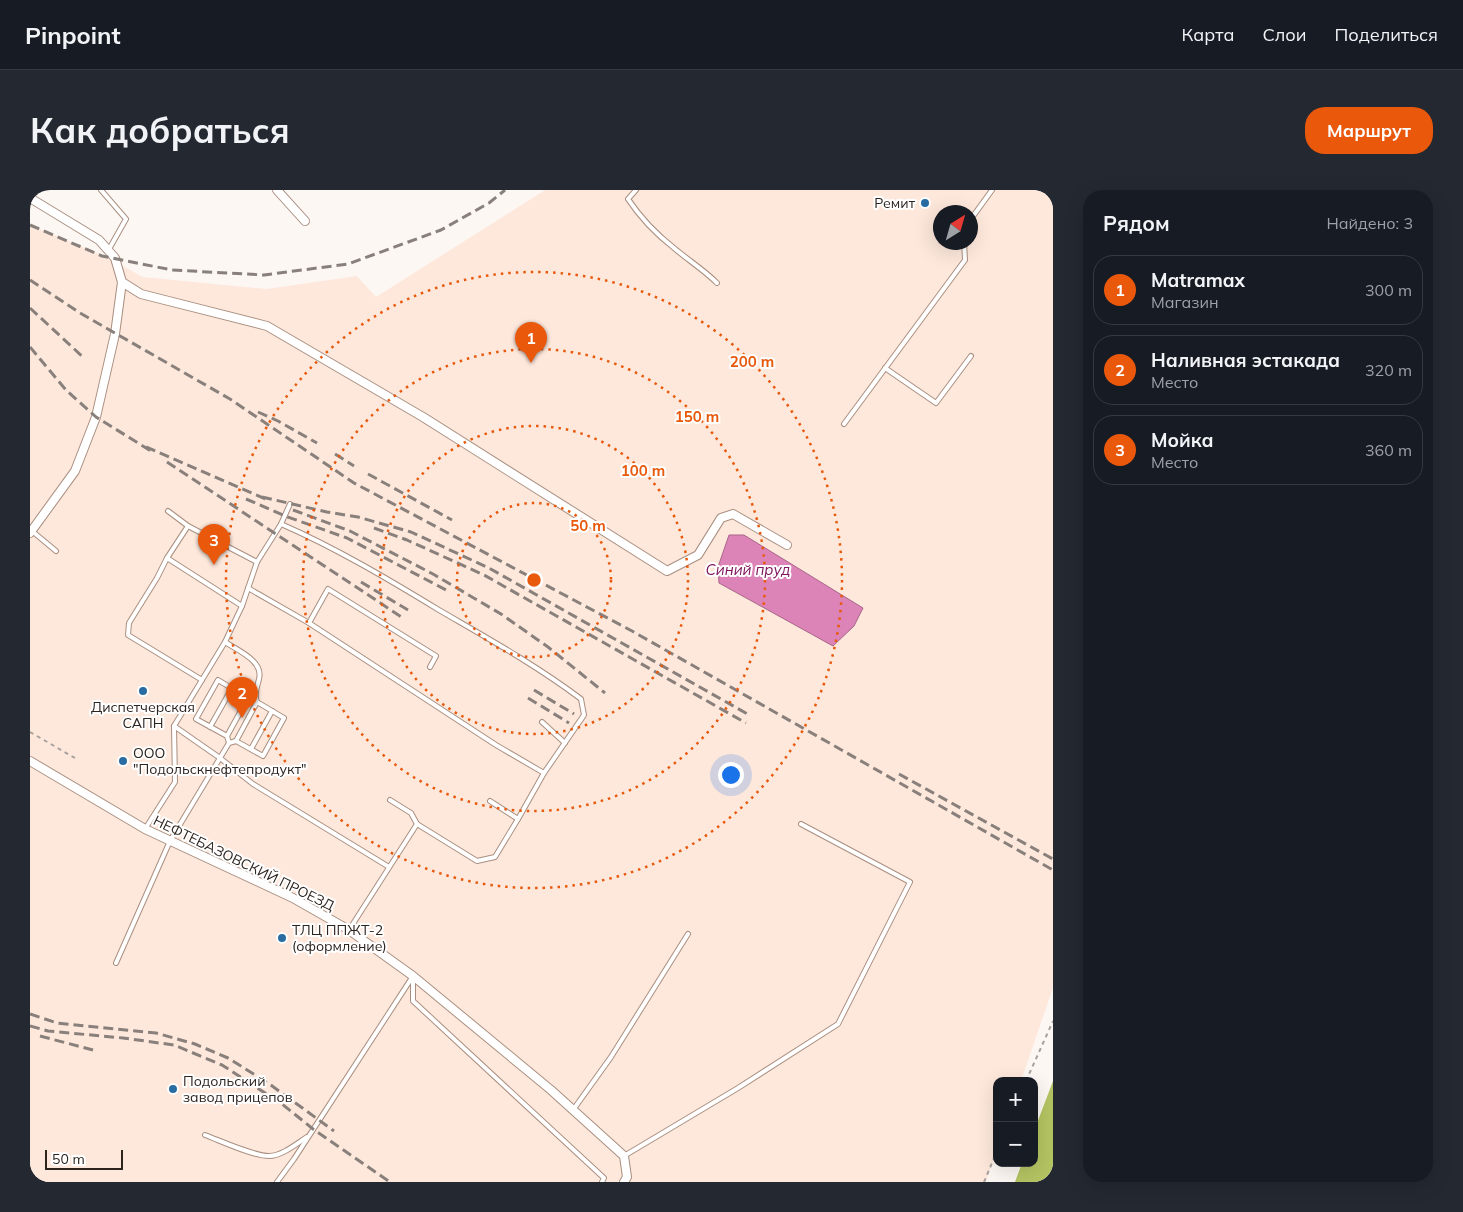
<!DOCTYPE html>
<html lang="ru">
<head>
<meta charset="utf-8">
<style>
  body { margin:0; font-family:Mulish,sans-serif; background:#242831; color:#f1f3f6 }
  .controls { position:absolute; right:15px; bottom:15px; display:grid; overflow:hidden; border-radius:10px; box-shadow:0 5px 20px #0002 }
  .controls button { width:45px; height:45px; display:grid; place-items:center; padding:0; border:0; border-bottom:1px solid #363941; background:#171b24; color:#f1f3f6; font:25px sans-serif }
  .compass { position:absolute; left:903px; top:15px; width:45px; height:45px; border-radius:50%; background:#171b24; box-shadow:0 5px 20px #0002; rotate:37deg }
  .scale { position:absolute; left:15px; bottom:12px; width:78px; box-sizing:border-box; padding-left:5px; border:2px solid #2e241e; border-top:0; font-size:14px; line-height:18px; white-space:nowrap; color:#2e241e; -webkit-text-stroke:4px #fff; paint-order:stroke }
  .you { position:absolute; left:700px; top:584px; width:18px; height:18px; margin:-12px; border:4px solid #fff; border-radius:50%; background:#1a73e8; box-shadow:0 0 0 8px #1a73e833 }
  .badge { display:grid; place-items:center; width:32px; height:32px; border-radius:50%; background:#ea580c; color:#fff; font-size:16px; font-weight:700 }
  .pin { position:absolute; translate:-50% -41px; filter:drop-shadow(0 1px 2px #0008) }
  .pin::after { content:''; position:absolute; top:26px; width:18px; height:15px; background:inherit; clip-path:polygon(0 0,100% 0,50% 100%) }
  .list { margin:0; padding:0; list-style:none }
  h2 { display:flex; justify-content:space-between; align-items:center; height:65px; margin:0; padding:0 20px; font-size:21px }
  h2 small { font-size:16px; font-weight:400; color:#9ea1a6 }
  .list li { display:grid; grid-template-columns:32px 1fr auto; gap:15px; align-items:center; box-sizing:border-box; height:70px; margin:0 10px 10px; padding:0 10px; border:1px solid #363941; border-radius:20px }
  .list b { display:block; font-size:19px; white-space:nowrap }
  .list p { margin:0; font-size:16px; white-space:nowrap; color:#9ea1a6 }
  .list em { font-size:16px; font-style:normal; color:#9ea1a6 }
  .map { position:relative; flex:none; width:1023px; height:992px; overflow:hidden; border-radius:20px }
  header { display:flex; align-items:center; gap:30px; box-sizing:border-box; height:70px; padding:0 25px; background:#171b24; border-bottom:1px solid #363941 }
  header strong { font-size:24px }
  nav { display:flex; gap:28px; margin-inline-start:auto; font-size:18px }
  .intro { display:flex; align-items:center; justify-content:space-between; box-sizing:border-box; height:120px; padding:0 30px }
  h1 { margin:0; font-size:35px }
  .button { padding:12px 22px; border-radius:20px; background:#ea580c; color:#fff; font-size:18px; font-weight:700 }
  main { display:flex; gap:30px; padding:0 30px }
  aside { flex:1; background:#171b24; border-radius:20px; box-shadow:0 5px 20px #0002 }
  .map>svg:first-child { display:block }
  .built { fill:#fee8dc; fill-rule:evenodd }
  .forest { fill:#b4c462 }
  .water { fill:#dc83b7; stroke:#a86689 }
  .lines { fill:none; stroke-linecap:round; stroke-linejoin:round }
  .service-casing { stroke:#a98f80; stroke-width:6 }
  .minor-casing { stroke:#a98f80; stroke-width:10 }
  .path { stroke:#a8a09c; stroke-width:2; stroke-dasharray:4 4; stroke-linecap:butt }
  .service { stroke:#fff; stroke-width:4 }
  .minor { stroke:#fff; stroke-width:8 }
  .rail { stroke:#89807c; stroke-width:3; stroke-dasharray:10 5; stroke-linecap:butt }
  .ring { fill:none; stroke:#e8590c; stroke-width:2.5; stroke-dasharray:2.5 5 }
  .poi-dot { fill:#286ca1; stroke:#fff; stroke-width:2 }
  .labels { text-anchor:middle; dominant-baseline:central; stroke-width:4; stroke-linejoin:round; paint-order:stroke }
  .poi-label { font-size:14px; fill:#2e241e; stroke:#fff; text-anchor:start }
  .street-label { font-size:14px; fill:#2e241e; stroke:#fff }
  .water-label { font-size:15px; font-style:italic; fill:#81185f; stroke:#fff }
  .centre { fill:#e8590c; stroke:#fff; stroke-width:2.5 }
  .ring-label { font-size:15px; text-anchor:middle; font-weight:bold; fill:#e8590c; stroke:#fff; stroke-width:4; stroke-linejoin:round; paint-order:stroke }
</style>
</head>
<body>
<header>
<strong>Pinpoint</strong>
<nav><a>Карта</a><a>Слои</a><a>Поделиться</a></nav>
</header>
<div class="intro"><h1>Как добраться</h1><a class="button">Маршрут</a></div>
<main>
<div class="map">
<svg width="1023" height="992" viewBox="0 0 1023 992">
  <rect width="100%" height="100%" fill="#fdf7f4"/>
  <path class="built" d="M 515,0 L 1023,0 L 1023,798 L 991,891 L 967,891 L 967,960 L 956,992 L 0,992 L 0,35 L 72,65 L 113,87 L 237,99 L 327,86 L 346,107 ZM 911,22 L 941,22 L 941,52 L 911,52 Z"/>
  <path class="forest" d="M 1023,891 L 1023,992 L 985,992 L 992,973 L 1004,973 L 1004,941 Z"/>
  <path class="water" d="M 699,345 L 714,345 L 833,418 L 824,436 L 803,456 L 689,393 L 688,377 Z"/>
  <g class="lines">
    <defs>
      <g id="service">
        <path d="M 71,0 L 96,29 L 78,61"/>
        <path d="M 606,0 L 598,9 C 610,27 626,44 644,58 C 658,70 674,80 687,93"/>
        <path d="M 941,29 L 962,0"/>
        <path d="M 855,178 L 906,213 L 941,166"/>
        <path d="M 814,234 L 935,70 L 934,52"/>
        <path d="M 251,334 L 260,314"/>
        <path d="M 158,336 L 137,368 L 127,388 L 99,433 L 98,445 L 172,490"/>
        <path d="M 2,341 L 26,361"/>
        <path d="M 137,368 L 212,416"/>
        <path d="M 227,372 L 251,334 C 306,358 358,389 409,420 C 457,448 506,475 551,509 L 554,525 L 514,583 L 488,629 L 465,667 L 447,671 L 387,634 L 319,740"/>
        <path d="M 218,398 L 279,433 L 298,399 L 406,466 L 400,477"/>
        <path d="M 279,433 L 466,555 L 514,583"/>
        <path d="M 512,532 L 535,553"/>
        <path d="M 144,536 L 190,568 L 223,594 L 359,677"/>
        <path d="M 180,537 L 202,498"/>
        <path d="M 197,546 L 218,508"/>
        <path d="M 206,551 L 227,512"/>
        <path d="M 199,553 L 197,546 L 166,529 L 188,490 L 218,508 L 225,506"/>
        <path d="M 221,559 L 242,521"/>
        <path d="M 360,610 L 381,623 L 387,634"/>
        <path d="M 460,611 L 488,629"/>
        <path d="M 115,639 L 145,592 L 144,536 L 195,452 L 212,416 L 227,372 L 158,336 L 138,321"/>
        <path d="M 86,773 L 140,651 L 199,553 L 206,551 L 233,566 L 254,528 L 227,512 C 224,504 227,498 229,489 C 234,471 207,460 195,452"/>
        <path d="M 383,786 L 383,811 L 574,988 L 572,992"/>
        <path d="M 543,920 L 581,867 L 658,744"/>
        <path d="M 175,945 C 191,951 223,966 239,966 C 252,966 266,954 277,947"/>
        <path d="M 594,966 L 708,898 L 808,834 L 880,692 L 771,634"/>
        <path d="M 247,992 L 264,969 L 383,786"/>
      </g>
      <g id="minor">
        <path d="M 247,0 L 275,31"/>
        <path d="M 0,8 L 69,50 L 85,68 L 92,92 L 85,144 L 66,227 L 45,281 L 0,343"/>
        <path d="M 92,92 L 111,104 L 237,136 L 393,227 L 637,381 L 668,365 L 691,328 L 703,324 L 757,355"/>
        <path d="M 0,571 L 115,639 L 263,708 L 319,740 L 383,786 L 521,900 L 594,966 L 597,987 L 594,992"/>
      </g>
    </defs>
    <use href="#service" class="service-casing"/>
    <use href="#minor" class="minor-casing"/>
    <g class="path">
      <path d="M 0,542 L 45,568"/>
      <path d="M 996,891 L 1023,831"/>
      <path d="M 954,992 L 967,961"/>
    </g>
    <use href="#service" class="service"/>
    <use href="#minor" class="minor"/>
    <g class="rail">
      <path d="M 0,35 L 72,66 L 142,80 L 234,85 L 318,74 L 411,40 L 459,13 L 475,0"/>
      <path d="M 0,90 L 50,123 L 200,209 L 324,293 L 602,441 L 1023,680"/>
      <path d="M 0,118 L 54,168"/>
      <path d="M 0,157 L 36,200 L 66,227 L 121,261"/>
      <path d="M 228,222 L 248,231 L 287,253"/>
      <path d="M 116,257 L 238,310"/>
      <path d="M 305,264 L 324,276"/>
      <path d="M 137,272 L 373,428"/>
      <path d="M 338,284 L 422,330"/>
      <path d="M 232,307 L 297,322 L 328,327 L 381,342 L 459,378 L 721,526"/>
      <path d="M 216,309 L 255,326 L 317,348 L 418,401"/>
      <path d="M 263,320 L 320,341 L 403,384 L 471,424 L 518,457 L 575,503"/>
      <path d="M 344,338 L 377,350 L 454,385 L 716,533"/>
      <path d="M 331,392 L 378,420"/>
      <path d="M 504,500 L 544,524"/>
      <path d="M 498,508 L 539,533"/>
      <path d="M 869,584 L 1023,669"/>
      <path d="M 0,824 L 27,833 L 126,843 L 165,854 L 198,868 L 238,893 L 304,941"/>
      <path d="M 0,836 L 18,841 L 93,848 L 144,855 L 192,875 L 252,914 L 283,939 L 360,992"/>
      <path d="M 10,846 L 63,860"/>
    </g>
  </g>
  <g class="ring">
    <circle cx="504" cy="390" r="77"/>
    <circle cx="504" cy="390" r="154"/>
    <circle cx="504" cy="390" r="231"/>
    <circle cx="504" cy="390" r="308"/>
  </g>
  <g class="poi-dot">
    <circle cx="895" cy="13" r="5"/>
    <circle cx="113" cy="501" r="5"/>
    <circle cx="93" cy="571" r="5"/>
    <circle cx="252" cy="748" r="5"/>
    <circle cx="143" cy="899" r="5"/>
  </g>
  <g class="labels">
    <g class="poi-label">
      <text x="885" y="13" text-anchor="end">Ремит</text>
      <text x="113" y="517" text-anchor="middle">Диспетчерская<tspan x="113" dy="16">САПН</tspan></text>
      <text x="103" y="563">ООО<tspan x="103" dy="16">"Подольскнефтепродукт"</tspan></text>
      <text x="262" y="740">ТЛЦ ППЖТ-2<tspan x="262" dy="16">(оформление)</tspan></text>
      <text x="153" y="891">Подольский<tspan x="153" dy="16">завод прицепов</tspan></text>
    </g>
    <g class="street-label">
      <text transform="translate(214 673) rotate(26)">НЕФТЕБАЗОВСКИЙ ПРОЕЗД</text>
    </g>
    <g class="water-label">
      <text x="718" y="379">Синий пруд</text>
    </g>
  </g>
  <circle cx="504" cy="390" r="8" class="centre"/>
  <g class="ring-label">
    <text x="722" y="177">200 m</text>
    <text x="667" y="232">150 m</text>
    <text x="613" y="286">100 m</text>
    <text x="558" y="341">50 m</text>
  </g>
</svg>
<div class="controls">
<button>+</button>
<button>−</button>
</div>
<svg class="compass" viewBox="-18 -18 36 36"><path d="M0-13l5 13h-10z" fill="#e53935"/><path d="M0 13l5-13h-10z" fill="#9ea1a6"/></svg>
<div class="scale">50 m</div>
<div class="you"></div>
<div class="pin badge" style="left:501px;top:173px">1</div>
<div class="pin badge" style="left:212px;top:528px">2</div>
<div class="pin badge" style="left:184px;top:375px">3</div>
</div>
<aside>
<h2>Рядом<small>Найдено: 3</small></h2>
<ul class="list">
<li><span class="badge">1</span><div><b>Matramax</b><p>Магазин</p></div><em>300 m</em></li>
<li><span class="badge">2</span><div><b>Наливная эстакада</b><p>Место</p></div><em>320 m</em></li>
<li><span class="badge">3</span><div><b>Мойка</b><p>Место</p></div><em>360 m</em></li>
</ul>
</aside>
</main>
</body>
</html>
